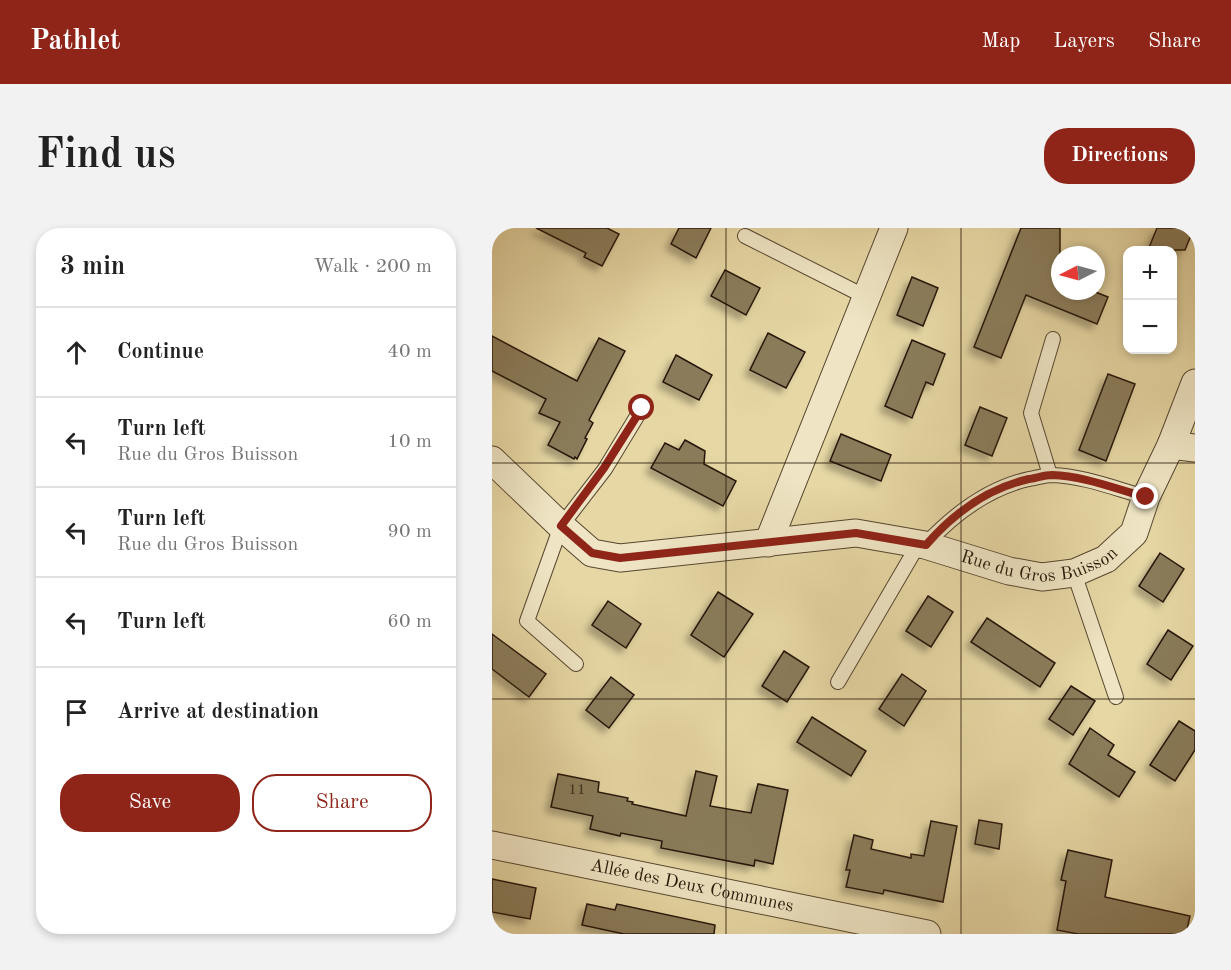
<!DOCTYPE html>
<html lang="en">
<head>
<meta charset="utf-8">
<style>
  body { margin:0; font-family:"Old Standard TT",serif; background:#f2f2f2; color:#222 }
  .controls { position:absolute; right:18px; top:18px; display:grid; overflow:hidden; border-radius:12px; box-shadow:0 3px 9px #0003 }
  .controls button { width:54px; height:54px; display:grid; place-items:center; padding:0; border:0; border-bottom:2px solid #e0e0e0; background:#fff; color:#222; font:30px sans-serif }
  .compass { position:absolute; left:559px; top:18px; width:54px; height:54px; border-radius:50%; background:#fff; box-shadow:0 3px 9px #0003; rotate:264deg }
  .stop { position:absolute; width:18px; height:18px; margin:-14px; border:4px solid #8f2418; border-radius:50%; background:#fff }
  .stop.end { background:#8f2418; border-color:#fff; box-shadow:0 2px 6px #0008 }
  .list { margin:0; padding:0; list-style:none }
  h2 { display:flex; justify-content:space-between; align-items:center; height:78px; margin:0; padding:0 24px; font-size:26px }
  h2 small { font-size:20px; font-weight:400; color:#767676 }
  .list li { display:grid; grid-template-columns:39px 1fr auto; gap:18px; align-items:center; box-sizing:border-box; height:90px; padding:0 24px; border-top:2px solid #e0e0e0 }
  .list b { display:block; font-size:22px; white-space:nowrap }
  .list p { margin:0; font-size:20px; white-space:nowrap; color:#767676 }
  .list em { font-size:20px; font-style:normal; color:#767676 }
  .actions { display:flex; gap:12px; padding:18px 24px }
  .actions a { flex:1; padding:14px 0; border:2px solid #8f2418; border-radius:24px; text-align:center; font-size:21px; color:#8f2418 }
  .actions .main { background:#8f2418; color:#fff }
  .icon { flex:none; width:33px; height:33px; fill:none; stroke:currentColor; stroke-width:2; stroke-linecap:round; stroke-linejoin:round }
  .map { position:relative; flex:none; width:703px; height:706px; overflow:hidden; border-radius:24px }
  header { display:flex; align-items:center; gap:36px; box-sizing:border-box; height:84px; padding:0 30px; background:#8f2418; color:#fff }
  header strong { font-size:28px }
  nav { display:flex; gap:33px; margin-inline-start:auto; font-size:21px }
  .intro { display:flex; align-items:center; justify-content:space-between; box-sizing:border-box; height:144px; padding:0 36px }
  h1 { margin:0; font-size:42px }
  .button { padding:15px 27px; border-radius:24px; background:#8f2418; color:#fff; font-size:21px; font-weight:700 }
  main { display:flex; gap:36px; padding:0 36px }
  aside { flex:1; background:#fff; border-radius:24px; box-shadow:0 3px 9px #0003 }
  .map>svg:first-child { display:block }
  .building { fill:#8a7b5a; stroke:#261709; stroke-width:1.5; filter:url(#shadow) }
  .lines { fill:none; stroke-linecap:round; stroke-linejoin:round }
  .lane-casing { stroke:#564730; stroke-width:16 }
  .street-casing { stroke:#564730; stroke-width:29 }
  .lane { stroke:#efe5c4; stroke-width:14 }
  .street { stroke:#efe5c4; stroke-width:27 }
  .route { stroke:#8f2418; stroke-width:8 }
  .grid { fill:none; stroke:#261709; stroke-width:1.5; stroke-opacity:0.55 }
  .labels { text-anchor:middle; dominant-baseline:central; stroke-width:4.5; stroke-linejoin:round; paint-order:stroke }
  .number-label { font-size:15px; fill:#3f301d }
  .street-label { font-size:18px; fill:#261709; stroke:#efe5c4 }
</style>
</head>
<body>
<header>
<strong>Pathlet</strong>
<nav><a>Map</a><a>Layers</a><a>Share</a></nav>
</header>
<div class="intro"><h1>Find us</h1><a class="button">Directions</a></div>
<main>
<aside>
<h2>3 min<small>Walk · 200 m</small></h2>
<ul class="list">
<li><svg class="icon" aria-label="ahead" viewBox="0 0 24 24"><path d="M12 20V5M6 11l6-6 6 6"/></svg><div><b>Continue</b></div><em>40 m</em></li>
<li><svg class="icon" aria-label="left" viewBox="0 0 24 24"><path d="M17 20v-9H6M10 6l-5 5 5 5"/></svg><div><b>Turn left</b><p>Rue du Gros Buisson</p></div><em>10 m</em></li>
<li><svg class="icon" aria-label="left" viewBox="0 0 24 24"><path d="M17 20v-9H6M10 6l-5 5 5 5"/></svg><div><b>Turn left</b><p>Rue du Gros Buisson</p></div><em>90 m</em></li>
<li><svg class="icon" aria-label="left" viewBox="0 0 24 24"><path d="M17 20v-9H6M10 6l-5 5 5 5"/></svg><div><b>Turn left</b></div><em>60 m</em></li>
<li><svg class="icon" aria-label="arrive" viewBox="0 0 24 24"><path d="M6 21V4h12l-3 4 3 4H6"/></svg><div><b>Arrive at destination</b></div></li>
</ul>
<div class="actions"><a class="main">Save</a><a>Share</a></div>
</aside>
<div class="map">
<svg width="703" height="706" viewBox="0 0 703 706">
  <defs>
    <filter id="shadow"><feDropShadow dx="-5.5" dy="5.5" stdDeviation="3" flood-color="#0004"/></filter>
  </defs>
  <rect width="100%" height="100%" fill="#e6d7a4"/>
  <filter id="stains"><feTurbulence type="fractalNoise" baseFrequency=".00333" numOctaves="4"/><feColorMatrix values="0 0 0 0 .2 0 0 0 0 .09 0 0 0 0 .02 0 0 0 .5 -.17"/></filter>
  <radialGradient id="worn" r=".72"><stop offset=".6" stop-color="#630" stop-opacity="0"/><stop offset="1" stop-color="#630" stop-opacity=".3"/></radialGradient>
  <g class="building">
    <path d="M 44,0 L 115,0 L 127,6 L 110,38 L 92,29 L 94,25 Z"/>
    <path d="M 187,0 L 219,0 L 204,30 L 179,16 Z"/>
    <path d="M 529,0 L 568,0 L 568,63 L 601,63 L 616,69 L 605,96 L 534,67 L 509,130 L 482,119 Z"/>
    <path d="M 665,0 L 702,0 L 693,22 L 656,22 Z"/>
    <path d="M 233,42 L 268,60 L 254,87 L 219,68 Z"/>
    <path d="M 420,49 L 446,60 L 431,98 L 405,87 Z"/>
    <path d="M 276,105 L 313,124 L 294,160 L 258,142 Z"/>
    <path d="M 0,108 L 85,153 L 107,110 L 133,123 L 97,192 L 101,195 L 93,210 L 95,211 L 85,231 L 83,229 L 82,231 L 56,217 L 68,194 L 47,185 L 54,171 L 0,143 Z"/>
    <path d="M 420,112 L 453,126 L 441,157 L 434,154 L 420,190 L 393,178 Z"/>
    <path d="M 184,127 L 220,147 L 207,172 L 171,154 Z"/>
    <path d="M 616,146 L 643,156 L 614,233 L 587,222 Z"/>
    <path d="M 488,179 L 515,190 L 500,228 L 473,217 Z"/>
    <path d="M 349,206 L 399,227 L 389,253 L 338,233 Z"/>
    <path d="M 193,212 L 213,223 L 212,236 L 244,253 L 231,278 L 159,240 L 173,215 L 187,222 Z"/>
    <path d="M 668,325 L 692,341 L 671,374 L 647,358 Z"/>
    <path d="M 226,364 L 261,386 L 232,429 L 199,407 Z"/>
    <path d="M 436,368 L 461,384 L 439,419 L 414,403 Z"/>
    <path d="M 116,373 L 149,396 L 134,420 L 100,397 Z"/>
    <path d="M 495,390 L 563,435 L 548,459 L 479,414 Z"/>
    <path d="M 676,402 L 701,418 L 679,452 L 655,436 Z"/>
    <path d="M 0,406 L 54,446 L 37,469 L 0,441 Z"/>
    <path d="M 292,423 L 317,439 L 295,474 L 270,458 Z"/>
    <path d="M 410,446 L 434,463 L 412,498 L 387,481 Z"/>
    <path d="M 119,449 L 142,467 L 117,500 L 94,482 Z"/>
    <path d="M 579,458 L 603,473 L 581,507 L 557,491 Z"/>
    <path d="M 320,489 L 374,523 L 359,548 L 305,514 Z"/>
    <path d="M 687,493 L 703,503 L 703,522 L 683,553 L 658,537 Z"/>
    <path d="M 598,500 L 622,517 L 616,527 L 643,544 L 627,569 L 577,536 Z"/>
    <path d="M 204,543 L 225,548 L 218,578 L 259,585 L 266,556 L 296,562 L 281,636 L 263,632 L 262,638 L 169,620 L 170,613 L 129,605 L 128,608 L 98,601 L 101,588 L 59,579 L 66,546 L 107,554 L 106,564 L 136,570 L 135,573 L 141,574 L 140,576 L 194,588 Z"/>
    <path d="M 487,592 L 510,596 L 507,621 L 483,616 Z"/>
    <path d="M 439,593 L 465,598 L 451,674 L 392,662 L 391,666 L 354,659 L 358,642 L 354,642 L 362,607 L 381,612 L 379,621 L 419,630 L 419,626 L 432,628 Z"/>
    <path d="M 576,622 L 620,632 L 613,669 L 698,688 L 694,706 L 586,706 L 565,702 L 574,653 L 569,652 Z"/>
    <path d="M 0,651 L 44,660 L 38,691 L 0,684 Z"/>
    <path d="M 95,676 L 123,682 L 125,676 L 223,697 L 222,706 L 132,706 L 90,697 Z"/>
  </g>
  <g class="lines">
    <defs>
      <g id="lane">
        <path d="M 253,8 L 374,69"/>
        <path d="M 558,247 L 539,185 L 561,111"/>
        <path d="M 433,317 C 462,286 496,260 537,251 C 544,250 553,247 560,247 C 592,248 624,261 654,269"/>
        <path d="M 582,345 L 624,469"/>
        <path d="M 84,436 L 35,393 L 69,298 L 113,241 L 150,180"/>
        <path d="M 346,454 L 426,317"/>
      </g>
      <g id="street">
        <path d="M 679,217 L 703,220"/>
        <path id="s1" d="M 0,232 L 69,298 L 100,325 L 128,330 L 364,305 L 433,317 L 517,343 L 550,349 L 582,345 L 614,331 L 642,305 L 654,269 L 679,217 L 703,155"/>
        <path d="M 276,315 L 402,0"/>
        <path id="s2" d="M 0,617 L 435,706"/>
      </g>
    </defs>
    <use href="#lane" class="lane-casing"/>
    <use href="#street" class="street-casing"/>
    <use href="#lane" class="lane"/>
    <use href="#street" class="street"/>
  </g>
  <g class="lines">
    <path class="route" d="M 150,180 L 112,240 L 69,298 L 100,325 L 128,330 L 364,305 L 434,317 C 461,286 496,260 537,251 C 544,250 553,247 560,247 C 592,248 624,261 654,269"/>
  </g>
  <path class="grid" d="M 234,0 L 234,706M 469,0 L 469,706M 0,235 L 703,235M 0,471 L 703,471"/>
  <g class="labels">
    <g class="number-label">
      <text x="85" y="562">11</text>
    </g>
    <g class="street-label">
      <text stroke="none"><textPath href="#s1" startOffset="592">Rue du Gros Buisson</textPath></text>
      <text stroke="none"><textPath href="#s2" startOffset="204">Allée des Deux Communes</textPath></text>
    </g>
  </g>
  <rect width="100%" height="100%" filter="url(#stains)"/>
  <rect width="100%" height="100%" fill="url(#worn)"/>
</svg>
<div class="controls">
<button>+</button>
<button>−</button>
</div>
<svg class="compass" viewBox="-18 -18 36 36"><path d="M0-13l5 13h-10z" fill="#e53935"/><path d="M0 13l5-13h-10z" fill="#767676"/></svg>
<div class="stop" style="left:150px;top:180px"></div>
<div class="stop end" style="left:654px;top:269px"></div>
</div>
</main>
</body>
</html>
